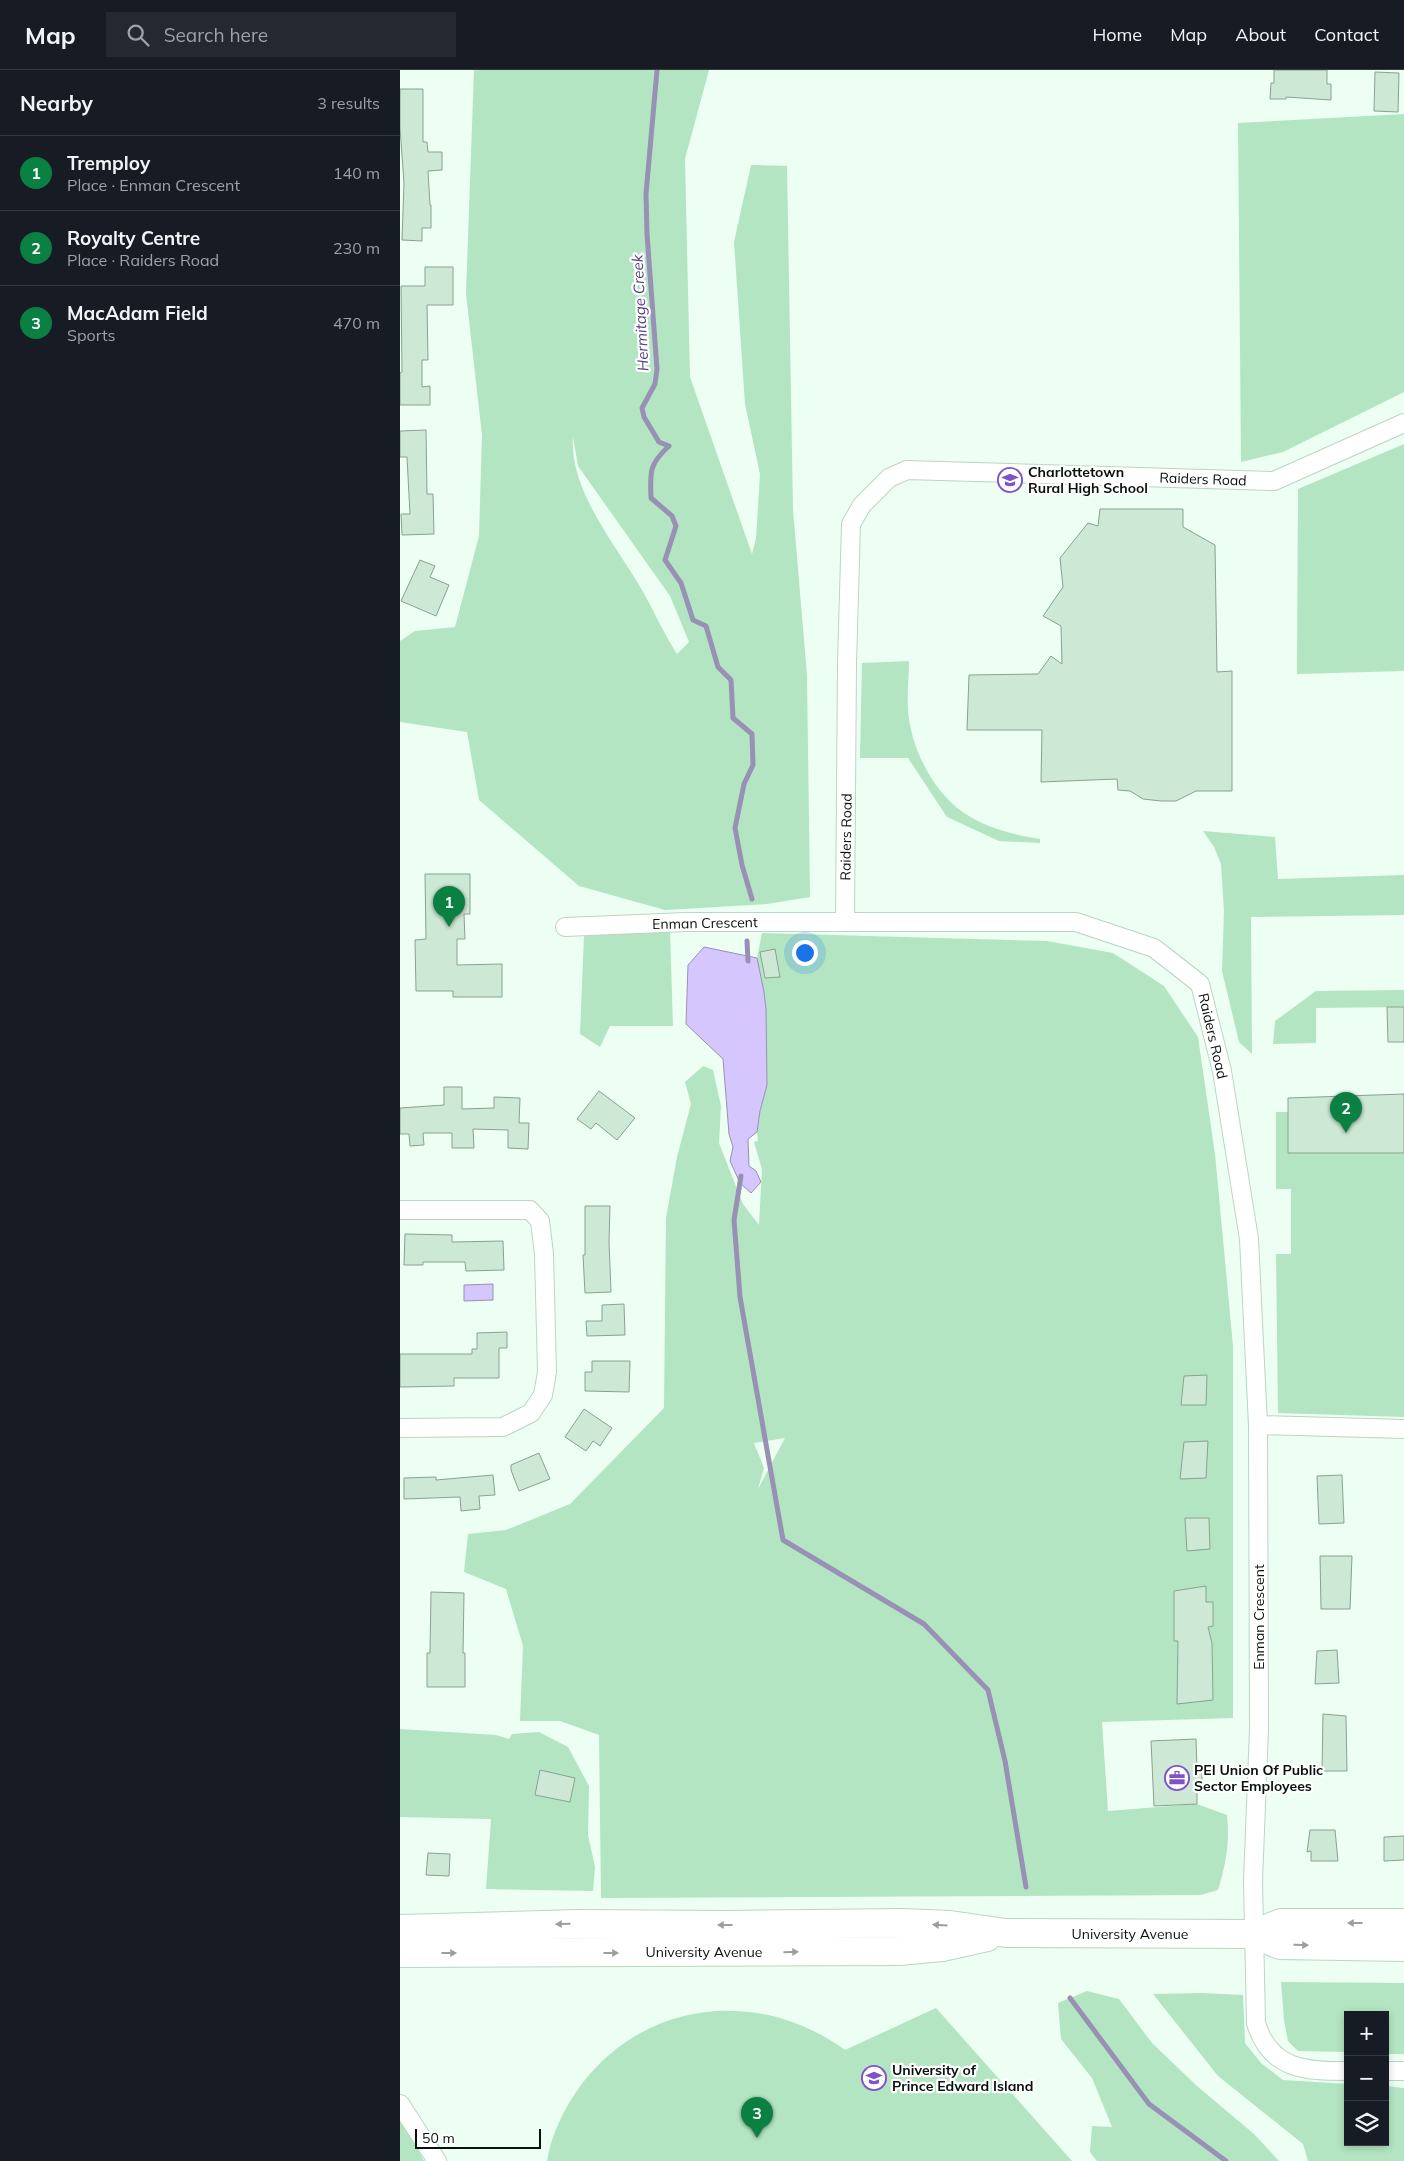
<!DOCTYPE html>
<html lang="en">
<head>
<meta charset="utf-8">
<style>
  body { margin:0; font-family:Mulish,sans-serif; background:#242831; color:#f1f3f6 }
  .controls { position:absolute; right:15px; bottom:15px; display:grid; overflow:hidden; border-radius:0px; box-shadow:0 2px 8px #0003 }
  .controls button { width:45px; height:45px; display:grid; place-items:center; padding:0; border:0; border-bottom:1px solid #363941; background:#171b24; color:#f1f3f6; font:25px sans-serif }
  .scale { position:absolute; left:15px; bottom:12px; width:126px; box-sizing:border-box; padding-left:5px; border:2px solid #08110b; border-top:0; font-size:14px; line-height:18px; white-space:nowrap; color:#08110b; -webkit-text-stroke:4px #fff; paint-order:stroke }
  .you { position:absolute; left:404px; top:882px; width:18px; height:18px; margin:-12px; border:4px solid #fff; border-radius:50%; background:#1a73e8; box-shadow:0 0 0 8px #1a73e833 }
  .badge { display:grid; place-items:center; width:32px; height:32px; border-radius:50%; background:#0b8043; color:#fff; font-size:16px; font-weight:700 }
  .pin { position:absolute; translate:-50% -41px; filter:drop-shadow(0 1px 2px #0008) }
  .pin::after { content:''; position:absolute; top:26px; width:18px; height:15px; background:inherit; clip-path:polygon(0 0,100% 0,50% 100%) }
  .list { margin:0; padding:0; list-style:none }
  h2 { display:flex; justify-content:space-between; align-items:center; height:65px; margin:0; padding:0 20px; font-size:21px }
  h2 small { font-size:16px; font-weight:400; color:#9ea1a6 }
  .list li { display:grid; grid-template-columns:32px 1fr auto; gap:15px; align-items:center; box-sizing:border-box; height:75px; padding:0 20px; border-top:1px solid #363941 }
  .list b { display:block; font-size:19px; white-space:nowrap }
  .list p { margin:0; font-size:16px; white-space:nowrap; color:#9ea1a6 }
  .list em { font-size:16px; font-style:normal; color:#9ea1a6 }
  .icon { flex:none; width:28px; height:28px; fill:none; stroke:currentColor; stroke-width:2; stroke-linecap:round; stroke-linejoin:round }
  .map { position:relative; flex:none; width:1004px; height:2091px; overflow:hidden }
  header { display:flex; align-items:center; gap:30px; box-sizing:border-box; height:70px; padding:0 25px; background:#171b24; border-bottom:1px solid #363941 }
  header strong { font-size:24px }
  nav { display:flex; gap:28px; margin-inline-start:auto; font-size:18px }
  .search { width:350px; height:45px; background:#242831; display:flex; align-items:center; gap:12px; box-sizing:border-box; padding:0 18px; border-radius:0px; color:#9ea1a6; font-size:19px }
  main { display:flex }
  aside { flex:1; background:#171b24 }
  .map>svg:first-child { display:block }
  .green { fill:#b4e5c3; fill-rule:evenodd }
  .water { fill:#d5c6fe; stroke:#9890b5 }
  .lines { fill:none; stroke-linecap:round; stroke-linejoin:round }
  .stream { stroke:#9890b5; stroke-width:5 }
  .building { fill:#cde8d4; stroke:#88a290 }
  .minor-casing { stroke:#bad6c2; stroke-width:20 }
  .primary-casing { stroke:#bad6c2; stroke-width:30 }
  .minor { stroke:#fff; stroke-width:18 }
  .primary { stroke:#fff; stroke-width:28 }
  .oneway { fill:#9ca09d }
  .labels { text-anchor:middle; dominant-baseline:central; stroke-width:4.5; stroke-linejoin:round; paint-order:stroke }
  .poi-label { font-size:14px; font-weight:bold; fill:#08110b; stroke:#fff; text-anchor:start }
  .street-label { font-size:14px; fill:#08110b; stroke:#fff }
  .water-label { font-size:15px; font-style:italic; fill:#584185; stroke:#fff }
</style>
</head>
<body>
<header>
<strong>Map</strong>
<div class="search"><svg class="icon" aria-label="search" viewBox="0 0 24 24"><circle cx="10" cy="10" r="6"/><path d="M15 15l6 6"/></svg>Search here</div>
<nav><a>Home</a><a>Map</a><a>About</a><a>Contact</a></nav>
</header>
<main>
<aside>
<h2>Nearby<small>3 results</small></h2>
<ul class="list">
<li><span class="badge">1</span><div><b>Tremploy</b><p>Place · Enman Crescent</p></div><em>140 m</em></li>
<li><span class="badge">2</span><div><b>Royalty Centre</b><p>Place · Raiders Road</p></div><em>230 m</em></li>
<li><span class="badge">3</span><div><b>MacAdam Field</b><p>Sports</p></div><em>470 m</em></li>
</ul>
</aside>
<div class="map">
<svg width="1004" height="2091" viewBox="0 0 1004 2091">
  <rect width="100%" height="100%" fill="#edfef2"/>
  <g class="green">
    <path d="M 74,0 L 309,0 L 285,89 L 290,307 L 352,484 L 356,468 L 360,404 L 345,334 L 334,172 L 351,95 L 387,96 L 393,440 L 407,605 L 410,827 L 367,834 L 265,840 L 179,816 L 79,730 L 67,662 L 0,652 L 0,571 L 15,561 L 55,557 L 79,466 L 82,365 L 66,224 ZM 173,367 L 178,396 L 270,526 L 289,572 L 277,584 C 264,564 254,541 242,520 C 216,475 169,420 173,367 Z"/>
    <path d="M 1004,44 L 1004,322 L 883,382 L 841,392 L 838,53 Z"/>
    <path d="M 1004,374 L 1004,601 L 897,604 L 898,419 Z"/>
    <path d="M 509,591 C 509,610 506,630 509,649 C 514,684 535,723 564,743 C 586,758 614,765 640,769 L 640,773 L 599,771 L 547,747 L 508,688 L 460,688 L 462,593 Z"/>
    <path d="M 803,761 L 875,767 L 878,809 L 1004,805 L 1004,845 L 851,847 L 852,984 L 839,972 L 822,901 L 824,841 L 821,794 L 814,777 Z"/>
    <path d="M 270,861 L 273,956 L 210,956 L 200,977 L 180,964 L 184,866 Z"/>
    <path d="M 362,863 L 647,871 L 713,883 L 764,916 L 798,967 L 815,1084 L 833,1276 L 833,1648 L 702,1652 L 708,1741 L 797,1734 L 827,1745 C 830,1772 826,1794 818,1820 L 801,1825 L 201,1828 L 199,1665 L 160,1651 L 120,1651 L 123,1576 L 106,1519 L 64,1502 L 68,1464 L 106,1460 L 170,1434 L 264,1338 L 266,1148 L 277,1087 L 291,1034 L 285,1012 L 303,996 L 313,1000 L 321,1036 L 319,1073 L 343,1134 L 359,1155 L 362,1099 L 354,1072 L 358,1071 L 357,1062 L 360,1041 L 367,1015 L 366,940 L 364,922 L 357,888 ZM 385,1368 L 358,1419 L 364,1398 L 354,1373 Z"/>
    <path d="M 1004,920 L 1004,937 L 916,938 L 916,973 L 873,974 L 875,951 L 916,921 Z"/>
    <path d="M 876,1042 L 889,1042 L 888,1083 L 1004,1082 L 1004,1347 L 878,1343 L 876,1184 L 891,1184 L 891,1119 L 876,1119 Z"/>
    <path d="M 0,1659 L 96,1665 L 109,1669 L 112,1664 L 139,1662 L 168,1677 L 189,1716 L 188,1765 L 195,1797 L 193,1821 L 86,1819 L 91,1749 L 0,1747 Z"/>
    <path d="M 881,1912 L 1004,1913 L 1004,1984 L 985,1984 L 985,1945 L 948,1945 L 948,1982 L 898,1981 L 888,1971 L 884,1950 Z"/>
    <path d="M 687,1921 L 719,1929 L 752,1973 L 797,2016 L 854,2064 L 879,2091 L 697,2091 L 690,2082 L 692,2056 L 712,2057 L 692,2008 L 661,1969 L 658,1933 Z"/>
    <path d="M 802,1923 L 843,1925 L 845,1973 L 861,1993 L 883,2010 L 948,2014 L 948,2072 L 985,2072 L 985,2016 L 1004,2018 L 1004,2091 L 908,2091 L 903,2074 L 818,2006 L 753,1924 Z"/>
    <path d="M 536,1938 L 672,2091 L 147,2091 C 151,2064 165,2037 181,2015 C 246,1929 360,1918 445,1980 Z"/>
    <path d="M 0,2048 L 4,2053 L 24,2091 L 0,2091 Z"/>
  </g>
  <g class="water">
    <path d="M 304,877 L 357,888 L 364,922 L 366,940 L 367,1015 L 360,1041 L 357,1062 L 348,1069 L 349,1096 L 356,1101 L 361,1112 L 351,1123 L 340,1113 L 330,1091 L 333,1077 L 329,1064 L 323,989 L 286,954 L 288,895 Z"/>
    <path d="M 93,1214 L 93,1230 L 64,1231 L 64,1215 Z"/>
  </g>
  <g class="lines">
    <g class="stream">
      <path d="M 257,0 L 246,124 L 247,164 L 257,299 L 255,314 L 242,338 L 244,347 L 259,372 L 269,376 C 249,394 250,402 251,428 L 272,446 L 276,456 L 265,490 L 281,513 L 293,550 L 306,556 L 318,597 L 331,610 L 333,648 L 352,664 L 353,695 L 344,714 L 335,758 L 342,795 L 352,829"/>
      <path d="M 347,871 L 348,891"/>
      <path d="M 341,1106 L 334,1150 L 340,1227 L 383,1470 L 524,1554 L 588,1620 L 605,1691 L 626,1817"/>
      <path d="M 670,1928 L 749,2034 L 826,2091"/>
    </g>
  </g>
  <g class="building">
    <path d="M 874,0 L 927,0 L 927,14 L 931,14 L 931,30 L 886,27 L 886,29 L 870,29 L 871,13 L 874,13 Z"/>
    <path d="M 975,2 L 999,3 L 998,42 L 974,41 Z"/>
    <path d="M 0,19 L 23,19 L 23,72 L 27,72 L 28,82 L 42,82 L 42,100 L 28,101 L 30,135 L 31,135 L 31,158 L 22,158 L 22,171 L 2,170 L 4,113 L 0,58 Z"/>
    <path d="M 25,197 L 53,197 L 53,235 L 27,235 L 28,290 L 22,290 L 22,317 L 30,316 L 30,335 L 0,335 L 0,303 L 2,302 L 1,216 L 25,216 Z"/>
    <path d="M 26,360 L 27,424 L 33,424 L 34,464 L 2,465 L 1,444 L 10,444 L 7,387 L 0,387 L 0,361 Z"/>
    <path d="M 700,439 L 783,439 L 783,457 L 815,475 L 817,602 L 832,601 L 832,721 L 796,721 L 776,731 L 761,731 L 743,729 L 730,721 L 718,720 L 717,709 L 641,712 L 642,660 L 567,660 L 569,605 L 638,604 L 651,586 L 662,594 L 661,556 L 643,546 L 663,517 L 660,488 L 688,453 L 698,456 Z"/>
    <path d="M 20,490 L 35,496 L 30,507 L 49,515 L 36,546 L 1,531 Z"/>
    <path d="M 25,804 L 70,804 L 70,844 L 64,844 L 65,869 L 57,869 L 57,895 L 102,894 L 102,927 L 53,927 L 53,921 L 16,921 L 15,870 L 26,869 Z"/>
    <path d="M 375,879 L 380,907 L 365,908 L 360,882 Z"/>
    <path d="M 987,937 L 1004,937 L 1004,972 L 988,972 Z"/>
    <path d="M 44,1017 L 62,1017 L 62,1039 L 94,1038 L 94,1027 L 120,1028 L 119,1053 L 129,1053 L 128,1079 L 108,1078 L 108,1060 L 73,1059 L 74,1078 L 52,1078 L 52,1063 L 23,1063 L 24,1075 L 10,1076 L 9,1064 L 0,1064 L 0,1038 L 44,1035 Z"/>
    <path d="M 199,1021 L 235,1048 L 217,1070 L 196,1053 L 191,1059 L 177,1049 Z"/>
    <path d="M 1004,1024 L 1004,1083 L 888,1083 L 888,1028 Z"/>
    <path d="M 185,1136 L 210,1136 L 209,1172 L 211,1222 L 185,1223 L 183,1185 L 185,1185 Z"/>
    <path d="M 5,1164 L 52,1165 L 52,1172 L 103,1171 L 104,1200 L 66,1201 L 65,1192 L 23,1192 L 23,1195 L 4,1195 Z"/>
    <path d="M 224,1234 L 225,1265 L 187,1266 L 186,1251 L 202,1251 L 202,1235 Z"/>
    <path d="M 107,1262 L 107,1278 L 99,1278 L 99,1308 L 54,1308 L 54,1316 L 0,1317 L 0,1284 L 72,1284 L 72,1279 L 77,1279 L 77,1263 Z"/>
    <path d="M 192,1291 L 230,1291 L 229,1322 L 185,1321 L 185,1302 L 192,1302 Z"/>
    <path d="M 807,1305 L 806,1335 L 781,1335 L 784,1306 Z"/>
    <path d="M 184,1339 L 212,1358 L 200,1376 L 193,1371 L 186,1381 L 165,1367 Z"/>
    <path d="M 808,1371 L 806,1408 L 780,1409 L 784,1372 Z"/>
    <path d="M 139,1383 L 150,1409 L 119,1421 L 111,1400 L 111,1395 Z"/>
    <path d="M 93,1405 L 95,1425 L 79,1426 L 80,1439 L 61,1441 L 60,1427 L 4,1429 L 4,1408 L 36,1407 L 36,1410 Z"/>
    <path d="M 942,1405 L 944,1453 L 919,1454 L 917,1406 Z"/>
    <path d="M 785,1448 L 809,1448 L 810,1479 L 787,1481 Z"/>
    <path d="M 920,1486 L 952,1486 L 950,1539 L 921,1539 Z"/>
    <path d="M 806,1516 L 806,1532 L 813,1532 L 813,1556 L 808,1557 L 812,1573 L 813,1630 L 777,1634 L 778,1571 L 774,1571 L 774,1521 Z"/>
    <path d="M 31,1522 L 64,1523 L 63,1583 L 65,1583 L 65,1617 L 27,1617 L 27,1583 L 30,1583 Z"/>
    <path d="M 937,1580 L 939,1613 L 915,1614 L 917,1581 Z"/>
    <path d="M 923,1644 L 946,1646 L 947,1701 L 922,1701 Z"/>
    <path d="M 796,1669 L 797,1700 L 802,1700 L 802,1716 L 797,1717 L 797,1734 L 754,1736 L 751,1671 Z"/>
    <path d="M 140,1700 L 175,1708 L 170,1732 L 135,1725 Z"/>
    <path d="M 910,1760 L 935,1760 L 938,1791 L 911,1791 L 911,1781 L 907,1782 Z"/>
    <path d="M 1004,1766 L 1004,1790 L 984,1791 L 984,1767 Z"/>
    <path d="M 28,1783 L 50,1784 L 49,1806 L 26,1805 Z"/>
  </g>
  <g class="lines">
    <defs>
      <g id="minor">
        <path d="M 445,852 L 447,593 L 451,454 L 462,435 L 489,408 L 507,400 L 874,411 L 1004,353"/>
        <path d="M 165,857 L 286,852 L 676,852 L 754,878 L 800,914 L 822,1001 L 849,1169 L 858,1355 L 859,1659 L 853,1811 L 856,1953 C 870,2000 905,2001 948,2001"/>
        <path d="M 0,1140 L 130,1140 L 140,1151 L 144,1184 L 147,1302 L 143,1325 L 131,1343 L 103,1357 L 0,1358"/>
        <path d="M 858,1355 L 1004,1359"/>
        <path d="M 985,2001 L 1004,2001"/>
        <path d="M 0,2034 L 37,2091"/>
      </g>
      <g id="primary">
        <path d="M 0,1859 L 178,1854 L 326,1855 L 503,1853 L 550,1855 L 606,1863 L 854,1864 L 881,1853 L 1004,1853"/>
        <path d="M 854,1864 L 880,1875 L 1004,1877"/>
        <path d="M 0,1883 L 499,1881 L 542,1877 L 587,1867"/>
      </g>
    </defs>
    <use href="#minor" class="minor-casing"/>
    <use href="#primary" class="primary-casing"/>
    <use href="#minor" class="minor"/>
    <use href="#primary" class="primary"/>
  </g>
  <defs><path id="oneway-solid" d="M-6-.8H1V-3.2L6.5 0L1 3.2V.8H-6Z" transform="scale(1.25)"/></defs>
  <g class="oneway">
    <use href="#oneway-solid" transform="translate(955 1853) rotate(-180)"/>
    <use href="#oneway-solid" transform="translate(163 1854) rotate(178)"/>
    <use href="#oneway-solid" transform="translate(325 1855) rotate(180)"/>
    <use href="#oneway-solid" transform="translate(540 1855) rotate(-177)"/>
    <use href="#oneway-solid" transform="translate(901 1875) rotate(1)"/>
    <use href="#oneway-solid" transform="translate(391 1882) rotate(-1)"/>
    <use href="#oneway-solid" transform="translate(49 1883)"/>
    <use href="#oneway-solid" transform="translate(211 1883)"/>
  </g>
  <defs>
    <symbol id="school-ring" viewBox="-11 -11 22 22"><circle r="9.5" fill="#fff" stroke="#7f52cb" stroke-width="1.5"/><path d="M0-5L7-2L0 1L-7-2ZM-4 1L0 2.5L4 1V4Q0 6-4 4Z" fill="#7f52cb"/></symbol>
    <symbol id="office-ring" viewBox="-11 -11 22 22"><circle r="9.5" fill="#fff" stroke="#7f52cb" stroke-width="1.5"/><path d="M-6-3h4V-5.5h4V-3h4V5H-6ZM-1-4.5V-3h2v-1.5ZM-6 0V1H6V0Z" fill="#7f52cb"/></symbol>
    <symbol id="university-ring" viewBox="-11 -11 22 22"><circle r="9.5" fill="#fff" stroke="#7f52cb" stroke-width="1.5"/><path d="M0-5L7-2L0 1L-7-2ZM-4 1L0 2.5L4 1V4Q0 6-4 4Z" fill="#7f52cb"/></symbol>
  </defs>
  <g fill-rule="evenodd">
    <use href="#school-ring" x="596" y="396" width="28" height="28"/>
    <use href="#office-ring" x="763" y="1694" width="28" height="28"/>
    <use href="#university-ring" x="460" y="1994" width="28" height="28"/>
  </g>
  <g class="labels">
    <g class="poi-label">
      <text x="628" y="402">Charlottetown<tspan x="628" dy="16">Rural High School</tspan></text>
      <text x="794" y="1700">PEI Union Of Public<tspan x="794" dy="16">Sector Employees</tspan></text>
      <text x="492" y="2000">University of<tspan x="492" dy="16">Prince Edward Island</tspan></text>
    </g>
    <g class="street-label">
      <text transform="translate(803 409) rotate(2)">Raiders Road</text>
      <text transform="translate(446 767) rotate(-89)">Raiders Road</text>
      <text transform="translate(305 853) rotate(-1)">Enman Crescent</text>
      <text transform="translate(813 966) rotate(77)">Raiders Road</text>
      <text transform="translate(859 1547) rotate(-90)">Enman Crescent</text>
      <text x="730" y="1864">University Avenue</text>
      <text x="304" y="1882">University Avenue</text>
    </g>
    <g class="water-label">
      <text transform="translate(240 243) rotate(-93)">Hermitage Creek</text>
    </g>
  </g>
</svg>
<div class="controls">
<button>+</button>
<button>−</button>
<button><svg class="icon" aria-label="layers" viewBox="0 0 24 24"><path d="M12 4l9 5-9 5-9-5zM3 14l9 5 9-5"/></svg></button>
</div>
<div class="scale">50 m</div>
<div class="you"></div>
<div class="pin badge" style="left:49px;top:857px">1</div>
<div class="pin badge" style="left:946px;top:1063px">2</div>
<div class="pin badge" style="left:357px;top:2068px">3</div>
</div>
</main>
</body>
</html>
